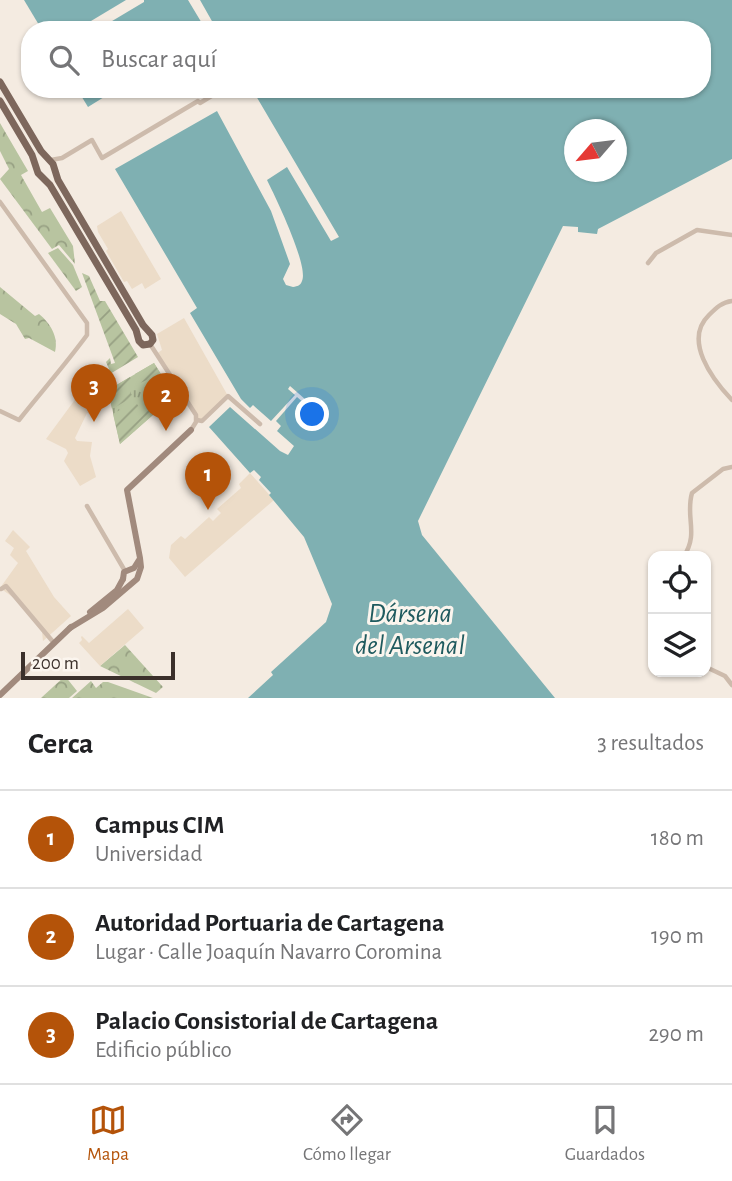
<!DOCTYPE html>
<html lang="es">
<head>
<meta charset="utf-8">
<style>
  body { margin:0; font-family:"Alegreya Sans",sans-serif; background:#f2f2f2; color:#202124 }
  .controls { position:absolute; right:21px; bottom:21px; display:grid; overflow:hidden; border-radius:14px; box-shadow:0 2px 5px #0004 }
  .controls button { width:63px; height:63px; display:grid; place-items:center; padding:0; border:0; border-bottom:2px solid #e0e0e0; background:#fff; color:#202124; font:35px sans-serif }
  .compass { position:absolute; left:564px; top:119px; width:63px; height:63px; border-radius:50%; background:#fff; box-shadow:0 2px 5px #0004; rotate:242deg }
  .scale { position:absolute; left:21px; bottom:18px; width:154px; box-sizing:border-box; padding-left:7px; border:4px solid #3b302b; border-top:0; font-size:19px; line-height:24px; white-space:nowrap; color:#3b302b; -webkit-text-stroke:5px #fbf5ee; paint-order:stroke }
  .you { position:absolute; left:313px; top:415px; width:24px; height:24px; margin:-18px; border:5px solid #fff; border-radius:50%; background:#1a73e8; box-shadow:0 0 0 10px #1a73e833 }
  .badge { display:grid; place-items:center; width:46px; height:46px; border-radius:50%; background:#b45309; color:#fff; font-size:23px; font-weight:700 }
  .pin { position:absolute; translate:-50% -58px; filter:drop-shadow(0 2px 4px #0008) }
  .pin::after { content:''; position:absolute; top:37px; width:24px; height:21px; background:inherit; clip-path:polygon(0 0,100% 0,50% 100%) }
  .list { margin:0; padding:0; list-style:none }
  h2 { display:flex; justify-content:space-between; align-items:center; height:91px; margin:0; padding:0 28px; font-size:30px }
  h2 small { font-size:23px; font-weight:400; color:#757577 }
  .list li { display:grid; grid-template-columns:46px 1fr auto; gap:21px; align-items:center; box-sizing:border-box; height:98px; padding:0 28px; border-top:2px solid #e0e0e0 }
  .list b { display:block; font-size:26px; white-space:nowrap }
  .list p { margin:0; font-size:23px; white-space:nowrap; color:#757577 }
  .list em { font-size:23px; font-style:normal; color:#757577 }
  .icon { flex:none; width:38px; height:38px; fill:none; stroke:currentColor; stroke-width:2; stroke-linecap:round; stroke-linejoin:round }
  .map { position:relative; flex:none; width:732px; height:698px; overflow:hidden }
  .search { position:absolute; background:#fff; box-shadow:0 2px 5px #0004; left:21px; right:21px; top:21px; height:77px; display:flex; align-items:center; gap:18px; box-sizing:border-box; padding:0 24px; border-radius:28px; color:#757577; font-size:26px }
  .sheet { height:385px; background:#fff }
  nav { display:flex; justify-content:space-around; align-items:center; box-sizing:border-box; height:98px; border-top:2px solid #e0e0e0; background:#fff; font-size:19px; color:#757577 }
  nav a { display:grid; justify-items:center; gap:4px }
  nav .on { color:#b45309 }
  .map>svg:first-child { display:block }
  .grass { fill:url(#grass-tufts) }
  .park { fill:url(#park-crowns) }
  .garden { fill:url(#garden-furrows) }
  .plaza { fill:#ecdcc8 }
  .water { fill:#7fb0b2; fill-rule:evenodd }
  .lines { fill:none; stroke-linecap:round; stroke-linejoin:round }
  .minor { stroke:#cdbbac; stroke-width:4.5 }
  .secondary { stroke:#a18a7d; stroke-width:6 }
  .primary { stroke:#7d675c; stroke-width:7 }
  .labels { text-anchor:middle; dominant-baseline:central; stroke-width:6; stroke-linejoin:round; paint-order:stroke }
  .water-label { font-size:28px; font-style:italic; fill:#1f5a5e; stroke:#fbf5ee }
</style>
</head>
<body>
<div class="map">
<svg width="732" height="698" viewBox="0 0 732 698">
  <defs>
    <pattern id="grass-tufts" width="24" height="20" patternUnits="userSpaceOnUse" patternTransform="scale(1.75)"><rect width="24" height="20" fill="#b8c4a0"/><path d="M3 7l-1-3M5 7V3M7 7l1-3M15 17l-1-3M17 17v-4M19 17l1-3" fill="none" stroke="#97a083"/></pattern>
    <pattern id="park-crowns" width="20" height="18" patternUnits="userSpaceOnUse" patternTransform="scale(1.75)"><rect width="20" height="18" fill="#b8c4a0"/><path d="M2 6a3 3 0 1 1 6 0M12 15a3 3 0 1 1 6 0" fill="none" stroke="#97a083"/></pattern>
    <pattern id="garden-furrows" width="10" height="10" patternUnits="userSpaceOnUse" patternTransform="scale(1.75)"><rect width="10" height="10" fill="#b8c4a0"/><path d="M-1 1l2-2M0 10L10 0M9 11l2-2" fill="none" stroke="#97a083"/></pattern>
  </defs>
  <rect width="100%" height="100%" fill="#f4ebe1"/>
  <path class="grass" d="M 154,363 L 174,396 L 120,444 L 108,390 Z"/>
  <g class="park">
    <path d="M 0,123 L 28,171 L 21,175 L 42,212 L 50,208 L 73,246 L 75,264 L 59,245 L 52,249 L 0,179 L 9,169 L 0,151 Z"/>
    <path d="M 58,248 L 73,265 L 82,287 L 76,291 L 48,253 Z"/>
    <path d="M 0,287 L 35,316 L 39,314 C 50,323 59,337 55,352 L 29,338 L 25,339 L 16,324 L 0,314 Z"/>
    <path d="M 125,645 L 163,687 L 156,693 L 100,666 Z"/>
    <path d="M 65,676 L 77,691 L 69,698 L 41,698 Z"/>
    <path d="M 91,681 L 96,688 L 103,682 L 108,682 L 153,698 L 72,698 Z"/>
  </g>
  <g class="garden">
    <path d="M 82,273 L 89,276 L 100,301 L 105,301 L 138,357 L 105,377 L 103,373 L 109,369 L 106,362 L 110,358 L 111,364 L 115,363 Z"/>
    <path d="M 154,363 L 163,377 L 150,385 L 147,380 L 140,383 L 135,374 Z"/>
    <path d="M 130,377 L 135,386 L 129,390 L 133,397 L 112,409 L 108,390 Z"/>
    <path d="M 167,383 L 174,396 L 157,412 L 150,400 L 157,396 L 154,391 Z"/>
    <path d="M 135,401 L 139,407 L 146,403 L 153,415 L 120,444 L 113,414 Z"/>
  </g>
  <g class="plaza">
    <path d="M 121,211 L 161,279 L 145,289 L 142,283 L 132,289 L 127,281 L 124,282 L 106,251 L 108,249 L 98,232 L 97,226 Z"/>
    <path d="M 184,318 L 228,396 L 202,421 L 197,420 L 156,354 L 162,350 L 157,334 Z"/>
    <path d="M 95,377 L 103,403 L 97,401 L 90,414 L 87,413 L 75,438 L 77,441 L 92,442 L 90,456 L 96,477 L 80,486 L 64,461 L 68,453 L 66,449 L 46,439 L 74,401 L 86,381 Z"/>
    <path d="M 250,473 L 274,500 L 185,577 L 169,558 L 171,545 L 181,536 L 185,539 L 209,517 L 213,521 L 221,513 L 217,509 L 241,488 L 239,484 Z"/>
    <path d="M 13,530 L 30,547 L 26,551 L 54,597 L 71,616 L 43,641 L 42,632 L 14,598 L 0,588 L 18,563 L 10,555 L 14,548 L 5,541 Z"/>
    <path d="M 128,609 L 144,628 L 100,666 L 79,643 L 82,640 L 81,637 L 82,636 L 89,643 Z"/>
  </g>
  <g class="water">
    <path d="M 24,0 L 126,0 L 76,30 L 42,30 Z"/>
    <path d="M 144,0 L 188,0 L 206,30 L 97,30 L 144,2 Z"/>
    <path d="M 200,0 L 732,0 L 732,159 L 598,229 L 597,234 L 578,232 L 578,227 L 563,226 L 418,521 L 422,535 L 555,698 L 248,698 L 273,675 L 271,672 L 326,622 L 332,604 L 304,537 L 269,495 L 271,493 L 259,480 L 261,477 L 254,470 L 250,473 L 209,427 L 230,407 L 280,451 L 288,455 L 294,446 L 277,431 L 281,426 L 276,421 L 297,397 L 304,403 L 306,400 L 290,386 L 288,389 L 295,395 L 271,421 L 253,405 L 250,408 L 241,399 L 190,313 L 197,308 L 115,169 L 217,111 L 271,211 L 290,264 L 283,279 L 286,285 L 293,287 C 298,286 300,286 302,281 C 309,266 275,196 267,180 L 287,167 L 331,241 L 339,237 L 252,89 L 702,89 L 702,30 L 217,30 ZM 574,130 L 616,130 L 616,172 L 574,172 Z"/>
    <path d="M 77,89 L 117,89 L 88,107 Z"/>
  </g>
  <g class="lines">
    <g class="minor">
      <path d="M 51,160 L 62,158 L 92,140 L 102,158 L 198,101 L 200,103 L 218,92"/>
      <path d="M 0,202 L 87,323 L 87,335 C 65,365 42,391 19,420 L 0,411"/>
      <path d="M 648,263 L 656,253 L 697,230 L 732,235"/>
      <path d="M 732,301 C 722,302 716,308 709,315 C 683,340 712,379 732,400"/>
      <path d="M 150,344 L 196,415 L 196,422 L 191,430"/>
      <path d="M 197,420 L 202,421 L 228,396 L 260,424"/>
      <path d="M 87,506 L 125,571"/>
      <path d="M 684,556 C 699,533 685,517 692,493 L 723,469 L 732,467"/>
      <path d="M 1,589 L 6,586 L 54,643"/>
      <path d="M 706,667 L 725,676 L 732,685"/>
    </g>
    <g class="secondary">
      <path d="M 123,579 L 124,572 L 134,568 L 139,560"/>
      <path d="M 90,612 L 117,590 L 123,579"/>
      <path d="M 70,628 L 103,608 L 137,579 L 141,567 L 140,558 L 127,490 L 191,430"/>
      <path d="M 0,695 L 71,627"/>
    </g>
    <path class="primary" d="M 0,82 L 41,151 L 53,164 L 58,180 L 143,325 L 152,335 L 153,340 L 150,344 L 143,345 L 139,341 L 136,330 L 50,185 L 38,173 L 32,155 L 0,101"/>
  </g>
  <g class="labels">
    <g class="water-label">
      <text x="410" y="614">Dársena<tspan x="410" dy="32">del Arsenal</tspan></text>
    </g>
  </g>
</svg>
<div class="controls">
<button><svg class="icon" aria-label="locate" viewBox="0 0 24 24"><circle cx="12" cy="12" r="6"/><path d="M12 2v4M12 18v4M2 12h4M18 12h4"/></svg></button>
<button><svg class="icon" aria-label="layers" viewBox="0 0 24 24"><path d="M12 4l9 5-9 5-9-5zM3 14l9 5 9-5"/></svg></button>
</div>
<svg class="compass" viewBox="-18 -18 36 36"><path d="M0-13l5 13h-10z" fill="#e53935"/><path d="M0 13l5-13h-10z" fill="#757577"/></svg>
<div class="scale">200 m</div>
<div class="you"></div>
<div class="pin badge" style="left:208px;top:510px">1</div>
<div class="pin badge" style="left:166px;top:431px">2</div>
<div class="pin badge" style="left:94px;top:422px">3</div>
<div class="search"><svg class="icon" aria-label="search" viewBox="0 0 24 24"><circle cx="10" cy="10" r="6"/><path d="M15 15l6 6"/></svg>Buscar aquí</div>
</div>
<section class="sheet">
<h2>Cerca<small>3 resultados</small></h2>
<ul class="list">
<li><span class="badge">1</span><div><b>Campus CIM</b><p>Universidad</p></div><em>180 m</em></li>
<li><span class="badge">2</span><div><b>Autoridad Portuaria de Cartagena</b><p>Lugar · Calle Joaquín Navarro Coromina</p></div><em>190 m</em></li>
<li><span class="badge">3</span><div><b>Palacio Consistorial de Cartagena</b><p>Edificio público</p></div><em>290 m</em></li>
</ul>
</section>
<nav>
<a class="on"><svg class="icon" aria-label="map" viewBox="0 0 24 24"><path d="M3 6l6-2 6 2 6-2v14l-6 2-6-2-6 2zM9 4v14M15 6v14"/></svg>Mapa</a>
<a><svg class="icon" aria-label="directions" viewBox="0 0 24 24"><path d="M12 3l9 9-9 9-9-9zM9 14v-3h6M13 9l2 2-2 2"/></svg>Cómo llegar</a>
<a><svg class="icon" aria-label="saved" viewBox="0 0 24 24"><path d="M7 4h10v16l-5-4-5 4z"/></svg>Guardados</a>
</nav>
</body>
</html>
